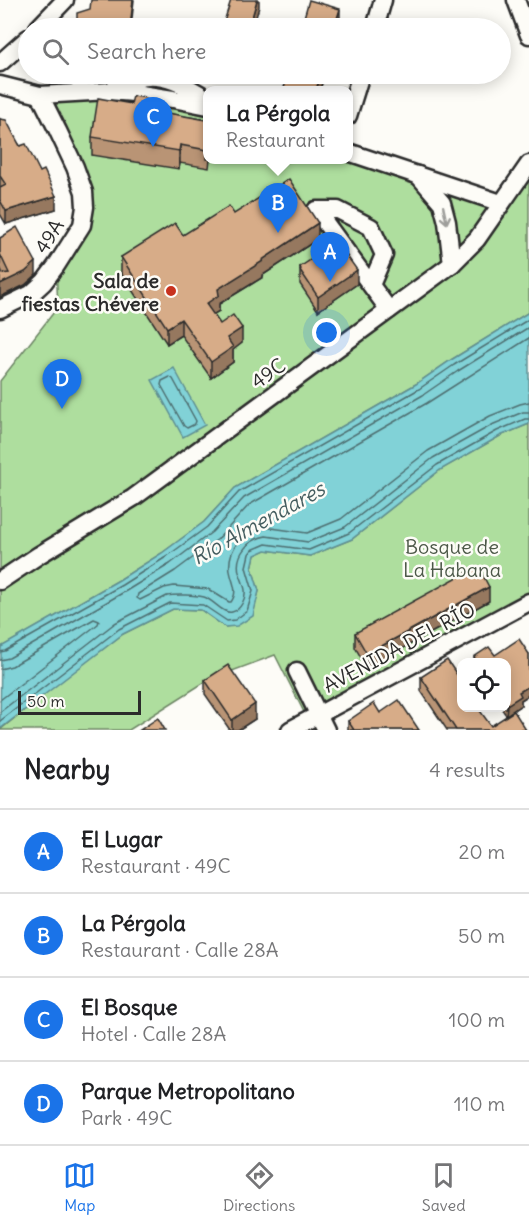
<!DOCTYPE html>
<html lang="en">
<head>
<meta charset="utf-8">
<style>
  body { margin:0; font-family:Delius,sans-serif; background:#f2f2f2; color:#202124 }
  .controls { position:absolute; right:18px; bottom:18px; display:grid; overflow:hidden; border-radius:12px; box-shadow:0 3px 15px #0003 }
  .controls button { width:54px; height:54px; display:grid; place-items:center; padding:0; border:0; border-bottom:2px solid #e0e0e0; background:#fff; color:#202124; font:30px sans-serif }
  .scale { position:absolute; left:18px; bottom:15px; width:123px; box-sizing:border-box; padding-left:6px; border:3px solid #2b2b2b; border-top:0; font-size:16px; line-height:21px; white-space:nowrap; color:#2b2b2b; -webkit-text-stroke:4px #fdfcf7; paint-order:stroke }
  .you { position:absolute; left:327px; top:333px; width:21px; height:21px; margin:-15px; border:4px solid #fff; border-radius:50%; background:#1a73e8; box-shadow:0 0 0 9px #1a73e833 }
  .badge { display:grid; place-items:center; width:39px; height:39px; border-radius:50%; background:#1a73e8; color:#fff; font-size:20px; font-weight:700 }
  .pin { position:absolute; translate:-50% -50px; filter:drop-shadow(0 2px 3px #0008) }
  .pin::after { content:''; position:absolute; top:32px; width:21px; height:18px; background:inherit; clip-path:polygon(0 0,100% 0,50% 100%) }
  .popup { position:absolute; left:203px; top:86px; width:150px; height:78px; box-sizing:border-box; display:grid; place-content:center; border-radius:12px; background:#fff; filter:drop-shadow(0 2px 4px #0005); font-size:20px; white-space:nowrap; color:#757577 }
  .popup b { font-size:22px; color:#202124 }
  .popup::after { content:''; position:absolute; left:50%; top:100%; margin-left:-12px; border:12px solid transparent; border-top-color:#fff }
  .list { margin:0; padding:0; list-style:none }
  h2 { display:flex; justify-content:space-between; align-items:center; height:78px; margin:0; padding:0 24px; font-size:26px }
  h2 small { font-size:20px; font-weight:400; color:#757577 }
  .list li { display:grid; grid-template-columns:39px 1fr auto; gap:18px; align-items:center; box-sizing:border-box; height:84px; padding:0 24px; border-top:2px solid #e0e0e0 }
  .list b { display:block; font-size:22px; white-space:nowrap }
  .list p { margin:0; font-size:20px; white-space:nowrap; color:#757577 }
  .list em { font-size:20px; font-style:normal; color:#757577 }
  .icon { flex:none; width:33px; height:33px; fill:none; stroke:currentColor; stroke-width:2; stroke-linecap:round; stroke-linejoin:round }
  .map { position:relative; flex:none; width:529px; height:730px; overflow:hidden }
  .search { position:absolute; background:#fff; box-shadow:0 3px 15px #0003; left:18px; right:18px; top:18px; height:66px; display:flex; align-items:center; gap:15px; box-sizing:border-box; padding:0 21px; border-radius:33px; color:#757577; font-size:22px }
  .sheet { height:414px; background:#fff }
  nav { display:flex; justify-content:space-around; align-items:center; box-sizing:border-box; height:84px; border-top:2px solid #e0e0e0; background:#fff; font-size:16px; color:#757577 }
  nav a { display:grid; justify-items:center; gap:3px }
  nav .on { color:#1a73e8 }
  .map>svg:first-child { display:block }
  .green { fill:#aede9e; stroke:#6c8464; stroke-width:1.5 }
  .water { fill:#81d2d7; stroke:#5f8f92; stroke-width:1.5 }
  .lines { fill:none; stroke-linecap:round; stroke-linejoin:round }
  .shore { stroke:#4d6e70; stroke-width:1.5 }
  .minor-casing { stroke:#2b2b2b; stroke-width:21 }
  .minor { stroke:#fdfcf7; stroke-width:16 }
  .wall { fill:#b99475; stroke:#2b2b2b; stroke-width:1.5 }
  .shaded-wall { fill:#96785f; stroke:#2b2b2b; stroke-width:1.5 }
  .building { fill:#d7ac88; stroke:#2b2b2b; stroke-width:1.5 }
  .oneway { stroke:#9e9e9b }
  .poi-dot { fill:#c8321e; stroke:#fdfcf7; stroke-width:2 }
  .labels { text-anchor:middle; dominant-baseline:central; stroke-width:5; stroke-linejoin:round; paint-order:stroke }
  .street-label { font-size:20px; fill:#2b2b2b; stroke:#fdfcf7 }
  .poi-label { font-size:20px; font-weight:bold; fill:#2b2b2b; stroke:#fdfcf7; text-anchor:end }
  .park-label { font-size:20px; fill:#4c5848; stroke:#fdfcf7 }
  .water-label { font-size:21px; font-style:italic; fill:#455d5f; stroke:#fdfcf7 }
</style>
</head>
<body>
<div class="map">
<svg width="529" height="730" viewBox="0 0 529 730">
  <rect width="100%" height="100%" fill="#fdfcf7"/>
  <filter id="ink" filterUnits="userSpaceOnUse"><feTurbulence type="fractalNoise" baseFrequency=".0167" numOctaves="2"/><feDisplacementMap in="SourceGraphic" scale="12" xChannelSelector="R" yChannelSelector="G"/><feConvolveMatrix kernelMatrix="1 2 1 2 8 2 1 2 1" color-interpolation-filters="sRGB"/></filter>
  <g filter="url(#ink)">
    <g class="green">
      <path d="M 109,91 L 207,106 L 208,160 L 348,160 L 501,203 L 529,164 L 529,312 L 451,360 L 416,384 L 235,488 L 204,522 L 162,553 L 119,580 L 0,648 L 0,381 L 58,307 L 56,266 L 85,207 L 40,95 Z"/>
      <path d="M 529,424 L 529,602 L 308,720 L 275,655 L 208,680 L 129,730 L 0,730 L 54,686 L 123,634 L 173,609 L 201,610 L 225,627 L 237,625 L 252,616 L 259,591 L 252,568 L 255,555 L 266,550 L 310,556 L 352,539 L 440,470 L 500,436 Z"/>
    </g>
    <g class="water">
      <path d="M 529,312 L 529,424 L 500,436 L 440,470 L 352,539 L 310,556 L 266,550 L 255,555 L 252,568 L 259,591 L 253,616 L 237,626 L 225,627 L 201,610 L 173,609 L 123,634 L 0,729 L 1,647 L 119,580 L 162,553 L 204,522 L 235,488 L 416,384 L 451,360 Z"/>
      <path d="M 174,368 L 205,425 L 183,437 L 152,380 Z"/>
    </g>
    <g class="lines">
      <g class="shore">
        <path d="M 529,338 L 427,403 L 249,505 L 218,539 L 175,571 L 138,594 L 137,598 L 140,600 L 164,588 L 174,586 L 208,589 L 229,602 L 231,602 C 239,591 232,583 230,571 C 227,549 243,531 264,527 L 307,533 L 341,519 L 428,451 L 490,416 L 520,404 L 529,402"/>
        <path d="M 170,377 L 173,379 L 196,421 L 195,424 L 187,428 L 184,426 L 161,385 L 162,381 Z"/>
        <path d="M 0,652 L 5,651 L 122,585 L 166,557 L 207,527 L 239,492 L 419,389 L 454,365 L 529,319"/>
        <path d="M 0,660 L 9,658 L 126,591 L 170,564 L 212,532 L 244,498 L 423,395 L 458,371 L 529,327"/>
        <path d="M 0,669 L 12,666 L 94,619 L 99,621 L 98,624 L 0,700"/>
        <path d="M 0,712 L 115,623 L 167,596 C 176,594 195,595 204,597 C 212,599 224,615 232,612 C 241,610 246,598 245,590 C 244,584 241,578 239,572 C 235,554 249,539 266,536 L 308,542 L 345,527 L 433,458 L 494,424 L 523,412 L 529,412"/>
        <path d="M 0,721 L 119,629 L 170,603 L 203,605 L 227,621 L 235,620 L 247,611 L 253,591 L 246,567 L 249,554 L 252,550 L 266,544 L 309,550 L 349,533 L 437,465 L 497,431 L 525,419 L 529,419"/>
      </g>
      <defs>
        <g id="minor">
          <path d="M 516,0 L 529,35"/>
          <path d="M 38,28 L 65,0"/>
          <path d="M 375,28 L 383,0"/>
          <path d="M 0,63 L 28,38"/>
          <path d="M 0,85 L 40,95 L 109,91 L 134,93 L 173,99 L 208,106"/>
          <path d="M 111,90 C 119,86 128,81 137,79 C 162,71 187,86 208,99"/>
          <path d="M 348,116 L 361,74"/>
          <path d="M 348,152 L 501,203"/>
          <path d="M 418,175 L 442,203 L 447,222 L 452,264"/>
          <path d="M 371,285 L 384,255 L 371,227 L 338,210 L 316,210 L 389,310"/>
          <path d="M 0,309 L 31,294 L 44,282 L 56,266 L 82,225 L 85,207 L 84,192 L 75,167 L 58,131 L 40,95"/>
          <path d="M 0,581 L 39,555 L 133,498 L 452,264 L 477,239 L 529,164"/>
          <path d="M 297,671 L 326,730"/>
          <path d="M 290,730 L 529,602"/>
        </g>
      </defs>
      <use href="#minor" class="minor-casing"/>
      <use href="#minor" class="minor"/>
    </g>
    <g class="wall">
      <path d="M 146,110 L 207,120 L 207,159 L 210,159 L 209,168 L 180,163 L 179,169 L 92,155 L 92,137 Z"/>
      <path d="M 0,119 L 40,172 L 56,209 L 6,224 L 0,214 Z"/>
      <path d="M 234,214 L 318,239 L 263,275 L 263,277 L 219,304 L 219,311 L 213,314 L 220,324 L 242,343 L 233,350 L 233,362 L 211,378 L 181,335 L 167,344 L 121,273 L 121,257 L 183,235 Z"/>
      <path d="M 0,238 L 36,275 L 25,285 L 0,297 L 0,274 L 3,274 L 0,267 Z"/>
      <path d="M 300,267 L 357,284 L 318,311 L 300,284 Z"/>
      <path d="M 489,601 L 367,668 L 355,647 L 355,633 Z"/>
      <path d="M 529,654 L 529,695 L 521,700 L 521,705 L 506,715 L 501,708 L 507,708 L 507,663 L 474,663 L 474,657 Z"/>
      <path d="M 421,677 L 491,726 L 526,730 L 447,730 L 421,691 Z"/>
      <path d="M 205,680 L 255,719 L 238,730 L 230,730 L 205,694 Z"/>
      <path d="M 380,713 L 419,730 L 348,730 L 348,721 Z"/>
    </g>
    <g class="shaded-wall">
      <path d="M 133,0 L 134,0 L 131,28 L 130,28 Z"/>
      <path d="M 257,0 L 259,0 L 259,7 L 253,28 L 249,28 Z"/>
      <path d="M 340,9 L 340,23 L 338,28 L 334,28 Z"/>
      <path d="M 321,74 L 325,74 L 320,90 L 316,90 Z"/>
      <path d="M 180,145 L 180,163 L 179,169 L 179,151 Z"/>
      <path d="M 56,196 L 56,209 L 6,224 L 6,211 Z"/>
      <path d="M 318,223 L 318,239 L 263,275 L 263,277 L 219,304 L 219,311 L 206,319 L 206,304 L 218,289 Z"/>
      <path d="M 36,262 L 36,275 L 25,285 L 0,297 L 0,284 Z"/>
      <path d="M 357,270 L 357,284 L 318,311 L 318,297 Z"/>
      <path d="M 181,319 L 181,335 L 167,344 L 167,328 Z"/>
      <path d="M 242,328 L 242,343 L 233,350 L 233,362 L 211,378 L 211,362 L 227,338 Z"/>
      <path d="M 489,587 L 489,601 L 367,668 L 367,654 Z"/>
      <path d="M 529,686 L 529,695 L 521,700 L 521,705 L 506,715 L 507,705 L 519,692 Z"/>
      <path d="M 255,704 L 255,719 L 238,730 L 232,730 L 232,720 Z"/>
    </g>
    <g class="building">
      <path d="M 91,0 L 133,0 L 130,28 L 77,28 L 77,13 L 90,9 Z"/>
      <path d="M 231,0 L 257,0 L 249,28 L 222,28 Z"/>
      <path d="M 309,0 L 340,9 L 334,28 L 301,28 Z"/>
      <path d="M 288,74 L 321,74 L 316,90 L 291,90 L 284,88 Z"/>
      <path d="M 133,96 L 146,98 L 144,109 L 207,120 L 207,150 L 180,145 L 179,151 L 92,137 L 98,98 L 131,104 Z"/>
      <path d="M 0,119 L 6,120 L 20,146 L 26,144 L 40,172 L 44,170 L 56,196 L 6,211 L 0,200 L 0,188 L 6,185 L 0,176 Z"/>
      <path d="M 289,179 L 318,223 L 262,260 L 263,261 L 218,289 L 219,295 L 206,304 L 220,324 L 233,315 L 242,328 L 227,338 L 233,347 L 211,362 L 181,319 L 167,328 L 121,257 L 175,223 L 183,235 L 229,206 L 234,214 Z"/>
      <path d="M 17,227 L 36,262 L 25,272 L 0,284 L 0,274 L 9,273 L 0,254 L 0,238 Z"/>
      <path d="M 337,242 L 357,270 L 318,297 L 300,270 L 301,269 L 300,267 Z"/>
      <path d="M 478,566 L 489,587 L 367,654 L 355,633 Z"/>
      <path d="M 519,639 L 529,654 L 529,686 L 519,692 L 521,696 L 507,705 L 507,663 L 478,663 L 474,657 L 489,647 L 495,655 Z"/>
      <path d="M 447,660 L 462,682 L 462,708 L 478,708 L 491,726 L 514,711 L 526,730 L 456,730 L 421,677 Z"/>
      <path d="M 228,665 L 255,704 L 232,720 L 205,680 Z"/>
      <path d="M 399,700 L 419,730 L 354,730 L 348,721 L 374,703 L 380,713 Z"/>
      <path d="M 158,718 L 165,730 L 140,730 Z"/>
    </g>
    <defs><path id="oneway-shaft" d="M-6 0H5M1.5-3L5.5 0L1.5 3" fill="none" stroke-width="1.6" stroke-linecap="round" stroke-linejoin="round" transform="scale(1.5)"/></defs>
    <use class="oneway" href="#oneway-shaft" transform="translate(445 215) rotate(78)"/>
  </g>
  <circle class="poi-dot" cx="171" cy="291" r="6"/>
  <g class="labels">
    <g class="street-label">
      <text transform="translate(49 236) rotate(-58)">49A</text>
      <text transform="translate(268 373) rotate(-36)">49C</text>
      <text transform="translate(399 647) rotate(-28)">AVENIDA DEL RÍO</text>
    </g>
    <g class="poi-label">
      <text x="159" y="280">Sala de<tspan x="159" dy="23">fiestas Chévere</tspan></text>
    </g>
    <g class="park-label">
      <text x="452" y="546">Bosque de<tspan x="452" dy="23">La Habana</tspan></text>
    </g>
    <g class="water-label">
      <text transform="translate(258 523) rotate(-29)">Río Almendares</text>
    </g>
  </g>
</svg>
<div class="controls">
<button><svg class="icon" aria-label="locate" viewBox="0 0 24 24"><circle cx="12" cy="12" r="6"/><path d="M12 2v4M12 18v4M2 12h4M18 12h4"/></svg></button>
</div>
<div class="scale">50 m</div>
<div class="you"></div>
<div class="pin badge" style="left:330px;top:282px">A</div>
<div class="pin badge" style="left:278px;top:233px">B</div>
<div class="popup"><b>La Pérgola</b>Restaurant</div>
<div class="pin badge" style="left:153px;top:147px">C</div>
<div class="pin badge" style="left:62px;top:409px">D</div>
<div class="search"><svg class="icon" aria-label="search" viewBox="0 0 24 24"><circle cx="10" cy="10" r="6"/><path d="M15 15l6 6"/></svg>Search here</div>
</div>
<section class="sheet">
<h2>Nearby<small>4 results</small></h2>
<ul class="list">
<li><span class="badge">A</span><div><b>El Lugar</b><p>Restaurant · 49C</p></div><em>20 m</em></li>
<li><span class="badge">B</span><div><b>La Pérgola</b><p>Restaurant · Calle 28A</p></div><em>50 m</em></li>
<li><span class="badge">C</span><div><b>El Bosque</b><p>Hotel · Calle 28A</p></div><em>100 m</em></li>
<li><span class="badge">D</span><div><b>Parque Metropolitano</b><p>Park · 49C</p></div><em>110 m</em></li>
</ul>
</section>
<nav>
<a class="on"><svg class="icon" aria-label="map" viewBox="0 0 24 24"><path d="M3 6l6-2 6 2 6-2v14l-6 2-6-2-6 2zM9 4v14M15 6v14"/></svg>Map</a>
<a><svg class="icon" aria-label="directions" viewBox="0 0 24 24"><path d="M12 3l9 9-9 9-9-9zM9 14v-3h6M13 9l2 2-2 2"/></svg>Directions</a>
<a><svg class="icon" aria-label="saved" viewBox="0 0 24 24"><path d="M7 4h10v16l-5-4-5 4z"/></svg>Saved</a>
</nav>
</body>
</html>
